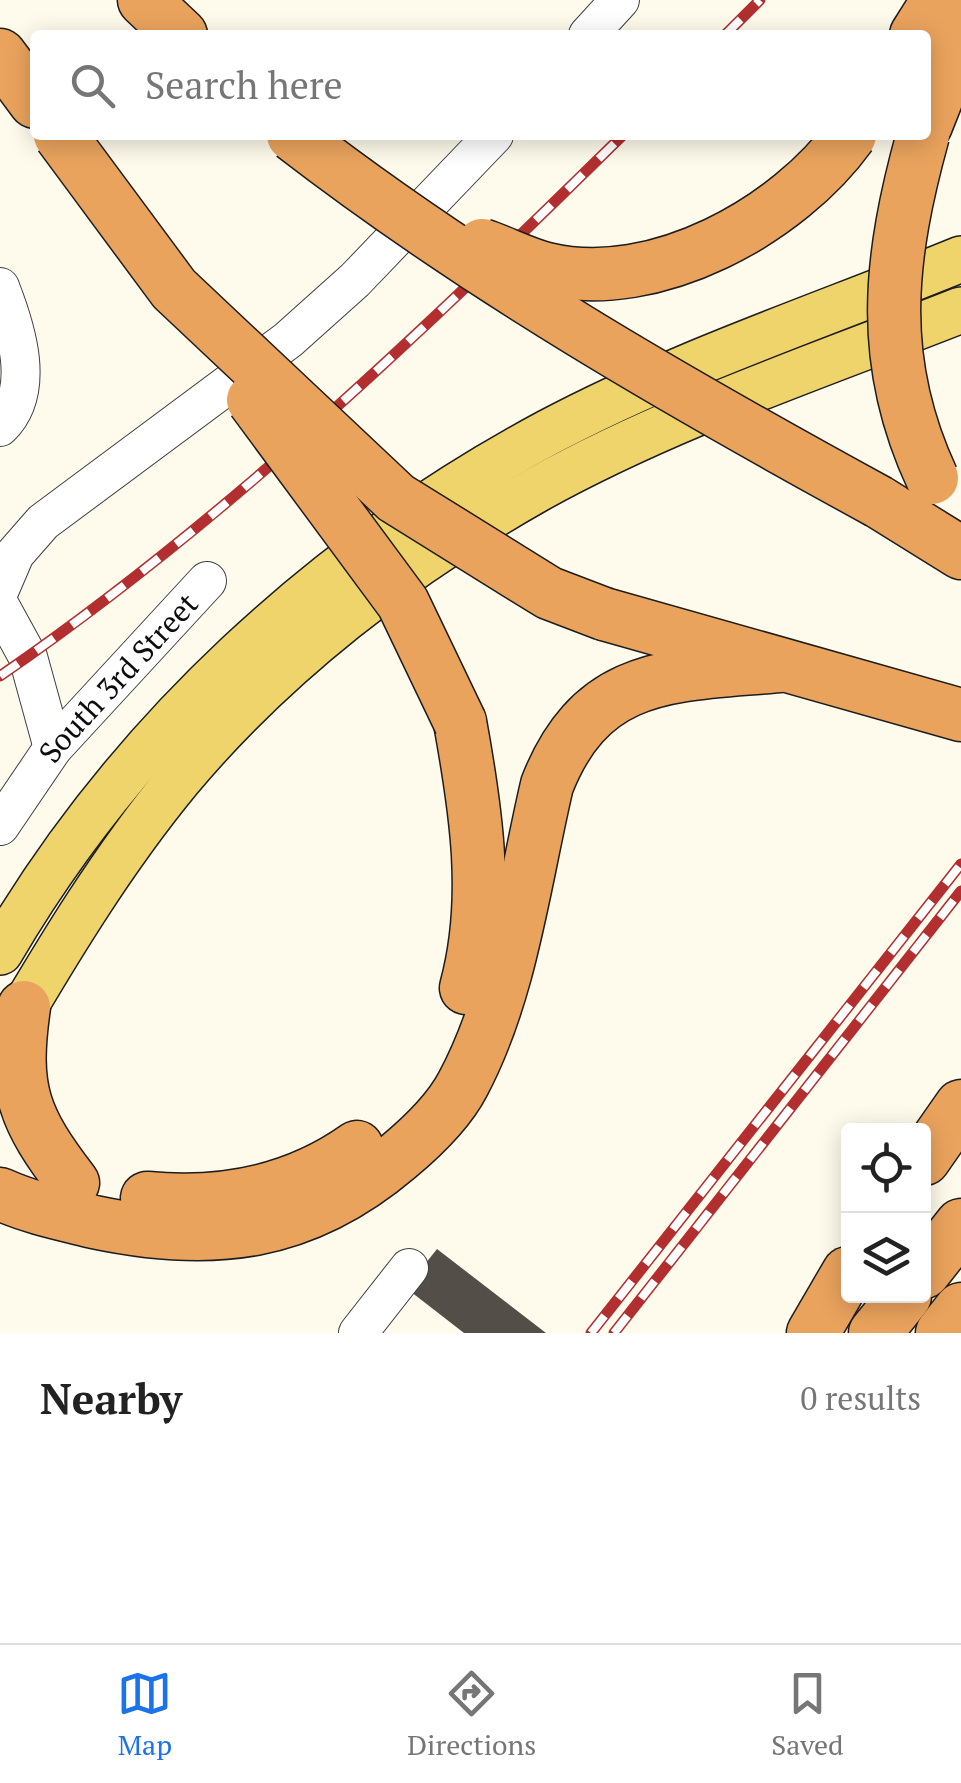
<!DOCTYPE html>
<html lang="en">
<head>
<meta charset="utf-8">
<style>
  body { margin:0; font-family:"PT Serif",serif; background:#f6f6f6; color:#222 }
  .controls { position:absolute; right:30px; bottom:30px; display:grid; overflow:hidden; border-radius:10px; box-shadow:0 5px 25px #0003 }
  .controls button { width:90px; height:90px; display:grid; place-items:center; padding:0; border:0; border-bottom:2px solid #e0e0e0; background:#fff; color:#222; font:50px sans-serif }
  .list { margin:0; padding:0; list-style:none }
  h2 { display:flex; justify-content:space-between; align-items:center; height:130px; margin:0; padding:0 40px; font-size:42px }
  h2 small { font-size:32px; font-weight:400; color:#767676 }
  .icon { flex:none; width:55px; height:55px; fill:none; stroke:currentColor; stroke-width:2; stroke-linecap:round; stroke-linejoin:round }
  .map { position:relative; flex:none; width:961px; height:1333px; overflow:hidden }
  .search { position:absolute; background:#fff; box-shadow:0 5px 25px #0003; left:30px; right:30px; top:30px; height:110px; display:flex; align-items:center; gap:25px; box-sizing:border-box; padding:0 35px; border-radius:10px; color:#767676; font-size:38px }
  .sheet { height:310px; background:#fff }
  nav { display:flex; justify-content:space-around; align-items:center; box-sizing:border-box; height:140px; border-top:2px solid #e0e0e0; background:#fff; font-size:28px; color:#767676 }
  nav a { display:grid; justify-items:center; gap:5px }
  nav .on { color:#1a73e8 }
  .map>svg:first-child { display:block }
  .building { fill:#544e49 }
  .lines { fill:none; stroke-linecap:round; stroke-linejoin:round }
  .minor-casing { stroke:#3f3f3f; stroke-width:40 }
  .major-casing { stroke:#1d1d1d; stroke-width:48 }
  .highway-casing { stroke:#1d1d1d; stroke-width:55 }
  .minor { stroke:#fff; stroke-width:38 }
  .major { stroke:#efd46b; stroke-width:45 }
  .highway { stroke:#eaa35d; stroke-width:52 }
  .rail-casing { stroke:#b22e2f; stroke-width:11 }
  .rail { stroke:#fff; stroke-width:8; stroke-dasharray:22; stroke-linecap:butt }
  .highway-bridge-casing { stroke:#1d1d1d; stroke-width:55; stroke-linecap:butt }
  .highway-bridge { stroke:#eaa35d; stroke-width:52 }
  .labels { text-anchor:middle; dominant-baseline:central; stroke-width:10; stroke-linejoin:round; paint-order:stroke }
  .street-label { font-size:30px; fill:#0c0c0c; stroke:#fff }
</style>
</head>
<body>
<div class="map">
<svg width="961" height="1333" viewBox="0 0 961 1333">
  <rect width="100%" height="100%" fill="#fefbec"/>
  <path class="building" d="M 437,1249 L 546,1333 L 464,1333 L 406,1288 Z"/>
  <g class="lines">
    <defs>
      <g id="minor">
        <path d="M 588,35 L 620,0"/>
        <path d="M 0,287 C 16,328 37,391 0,427"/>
        <path d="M 0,589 L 15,554 L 43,522 L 288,340 L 355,280 L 494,135"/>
        <path d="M 0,606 L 28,657 L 53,748"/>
        <path id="s1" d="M 0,826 L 53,748 L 207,581"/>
        <path d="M 358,1333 L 409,1268"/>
      </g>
      <g id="major">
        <path d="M 0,952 C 128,732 325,552 549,432 C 679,363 824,315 961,259"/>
        <path d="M 7,1037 C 59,948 113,859 179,779 C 276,663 405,564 536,490 C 669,416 819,366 961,310"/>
      </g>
      <g id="highway">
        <path d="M 144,0 L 181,35"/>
        <path d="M 916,35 L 938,0"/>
        <path d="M 0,55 L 35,102"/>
        <path d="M 926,125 L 961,37"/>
        <path d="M 879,502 L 961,553"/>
        <path d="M 604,614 L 961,715"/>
        <path d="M 460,722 C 476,810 490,900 466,988"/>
        <path d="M 24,1007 C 12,1089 23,1118 73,1183"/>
        <path d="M 924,1159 L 961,1106"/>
        <path d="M 0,1194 C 31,1208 61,1214 94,1222 C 212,1247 304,1237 398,1157 C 422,1137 449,1111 463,1084 C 511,994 524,883 547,785 C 592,670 672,676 779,666"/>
        <path d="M 147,1198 C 222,1205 295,1191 357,1147"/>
        <path d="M 924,1272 L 961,1225"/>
        <path d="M 813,1333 L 848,1273"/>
        <path d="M 875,1333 L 905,1296"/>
        <path d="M 942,1333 L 961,1309"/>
      </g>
    </defs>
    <use href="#minor" class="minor-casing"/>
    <use href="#major" class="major-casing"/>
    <use href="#highway" class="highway-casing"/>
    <use href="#minor" class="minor"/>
    <use href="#major" class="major"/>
    <use href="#highway" class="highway"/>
    <defs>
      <g id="rail">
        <path d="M 725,35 L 760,0"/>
        <path d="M 0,676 C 227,520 427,327 623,135"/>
        <path d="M 591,1333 L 961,864"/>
        <path d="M 614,1333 L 961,891"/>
      </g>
    </defs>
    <use href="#rail" class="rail-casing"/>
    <use href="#rail" class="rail"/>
    <defs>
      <g id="highway-bridge">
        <path d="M 60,135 L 174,289 L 396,498 L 549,593 L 604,614"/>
        <path d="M 293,135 C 477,277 676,391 879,502"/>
        <path d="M 923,135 C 889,258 877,360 932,478"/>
        <path d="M 482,245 C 503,252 525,264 547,269 C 655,295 789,220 850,135"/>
        <path d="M 253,400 L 403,603 L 460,722"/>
      </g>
    </defs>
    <use href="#highway-bridge" class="highway-bridge-casing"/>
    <use href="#highway-bridge" class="highway-bridge"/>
  </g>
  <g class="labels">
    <g class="street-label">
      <text stroke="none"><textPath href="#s1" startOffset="190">South 3rd Street</textPath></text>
    </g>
  </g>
</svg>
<div class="controls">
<button><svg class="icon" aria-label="locate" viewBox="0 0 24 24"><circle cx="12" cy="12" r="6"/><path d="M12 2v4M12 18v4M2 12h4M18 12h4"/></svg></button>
<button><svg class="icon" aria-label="layers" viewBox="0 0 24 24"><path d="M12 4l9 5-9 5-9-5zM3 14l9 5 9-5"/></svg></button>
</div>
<div class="search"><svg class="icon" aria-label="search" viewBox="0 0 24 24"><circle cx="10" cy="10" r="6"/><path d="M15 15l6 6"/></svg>Search here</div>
</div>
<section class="sheet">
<h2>Nearby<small>0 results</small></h2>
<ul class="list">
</ul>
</section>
<nav>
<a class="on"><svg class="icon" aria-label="map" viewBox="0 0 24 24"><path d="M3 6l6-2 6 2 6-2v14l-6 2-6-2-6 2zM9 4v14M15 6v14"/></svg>Map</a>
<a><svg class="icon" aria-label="directions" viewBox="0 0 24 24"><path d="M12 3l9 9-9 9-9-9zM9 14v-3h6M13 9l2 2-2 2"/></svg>Directions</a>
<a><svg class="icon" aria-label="saved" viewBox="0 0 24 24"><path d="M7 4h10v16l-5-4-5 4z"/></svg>Saved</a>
</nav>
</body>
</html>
